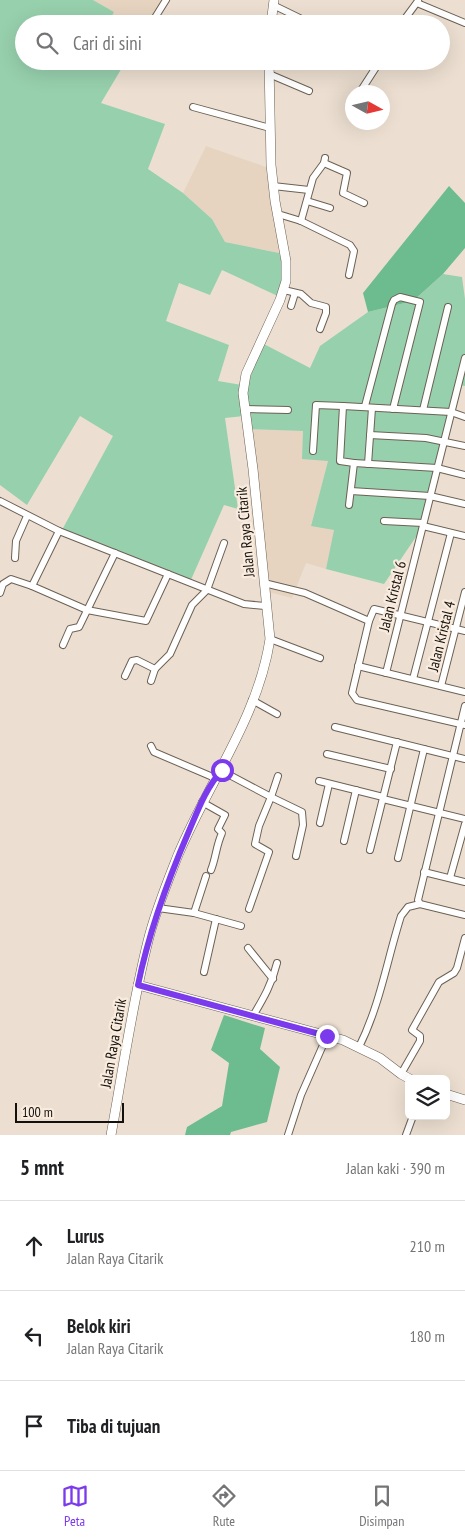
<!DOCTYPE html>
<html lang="id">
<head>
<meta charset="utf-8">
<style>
  body { margin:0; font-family:"PT Sans Narrow",sans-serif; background:#f2f2f2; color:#202124 }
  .controls { position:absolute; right:15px; bottom:15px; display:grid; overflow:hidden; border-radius:8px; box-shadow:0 5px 20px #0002 }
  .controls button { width:45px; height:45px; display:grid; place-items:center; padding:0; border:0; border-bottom:1px solid #e0e0e0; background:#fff; color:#202124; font:25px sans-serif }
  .compass { position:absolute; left:345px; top:85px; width:45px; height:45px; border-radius:50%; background:#fff; box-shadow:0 5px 20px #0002; rotate:98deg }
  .scale { position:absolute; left:15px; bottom:12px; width:109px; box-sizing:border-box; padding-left:5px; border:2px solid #14100b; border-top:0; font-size:14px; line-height:18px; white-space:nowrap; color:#14100b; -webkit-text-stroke:4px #f9ecde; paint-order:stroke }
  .stop { position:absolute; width:15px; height:15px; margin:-11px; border:4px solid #7c3aed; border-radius:50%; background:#fff }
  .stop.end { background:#7c3aed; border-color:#fff; box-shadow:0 1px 5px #0008 }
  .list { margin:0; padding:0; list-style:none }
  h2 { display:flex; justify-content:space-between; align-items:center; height:65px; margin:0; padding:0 20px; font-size:21px }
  h2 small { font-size:16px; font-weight:400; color:#757577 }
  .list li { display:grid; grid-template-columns:32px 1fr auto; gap:15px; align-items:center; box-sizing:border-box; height:90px; padding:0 20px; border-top:1px solid #e0e0e0 }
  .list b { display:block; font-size:19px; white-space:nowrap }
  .list p { margin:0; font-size:16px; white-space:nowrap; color:#757577 }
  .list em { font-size:16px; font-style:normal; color:#757577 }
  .icon { flex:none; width:28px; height:28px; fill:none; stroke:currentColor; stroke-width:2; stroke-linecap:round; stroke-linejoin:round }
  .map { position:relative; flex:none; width:465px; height:1135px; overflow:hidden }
  .search { position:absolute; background:#fff; box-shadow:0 5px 20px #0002; left:15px; right:15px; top:15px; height:55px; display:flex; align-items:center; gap:12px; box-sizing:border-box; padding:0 18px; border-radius:28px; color:#757577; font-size:19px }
  .sheet { height:335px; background:#fff }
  nav { display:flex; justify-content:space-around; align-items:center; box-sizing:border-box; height:70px; border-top:1px solid #e0e0e0; background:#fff; font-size:14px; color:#757577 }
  nav a { display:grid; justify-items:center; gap:2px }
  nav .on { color:#7c3aed }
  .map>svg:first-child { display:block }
  .built { fill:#e6d4c0 }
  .green { fill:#97d0ad }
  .forest { fill:#6dbc8f }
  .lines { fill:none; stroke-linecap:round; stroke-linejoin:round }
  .street-casing { stroke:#6c6154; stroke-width:8 }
  .secondary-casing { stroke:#6c6154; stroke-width:10 }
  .street { stroke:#fff; stroke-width:6 }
  .secondary { stroke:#fff; stroke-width:9 }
  .route { stroke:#7c3aed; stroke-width:6 }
  .labels { text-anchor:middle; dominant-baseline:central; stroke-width:4.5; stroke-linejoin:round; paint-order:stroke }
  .street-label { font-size:15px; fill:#14100b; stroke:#f9ecde }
</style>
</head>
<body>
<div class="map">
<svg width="465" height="1135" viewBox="0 0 465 1135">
  <rect width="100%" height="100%" fill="#ecdfd1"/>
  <g class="built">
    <path d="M 93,0 L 165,0 L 148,24 L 108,24 L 114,12 Z"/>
    <path d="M 206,146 L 266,167 L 279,253 L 225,242 L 212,219 L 183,193 Z"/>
    <path d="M 245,429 L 303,431 L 328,461 L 311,525 L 335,530 L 326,569 L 306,563 L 292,598 L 260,590 Z"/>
  </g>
  <path class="green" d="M 0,0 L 93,0 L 114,12 L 108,24 L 24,24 L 24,61 L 126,61 L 101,103 L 165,124 L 148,169 L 183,193 L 212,219 L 225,242 L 279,253 L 288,280 L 280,297 L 222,270 L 210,295 L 179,283 L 166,321 L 229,345 L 218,381 L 248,386 L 260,342 L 310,368 L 320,346 L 368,312 L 413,301 L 443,274 L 462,277 L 465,299 L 465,386 L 458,385 L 422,528 L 384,584 L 326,569 L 334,530 L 311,526 L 328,461 L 302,459 L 303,431 L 245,429 L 244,416 L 225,418 L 238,509 L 224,505 L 190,582 L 62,530 L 113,436 L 80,416 L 27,505 L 0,485 Z"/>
  <g class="forest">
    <path d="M 449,186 L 465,203 L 465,248 L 443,274 L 413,301 L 368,312 L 363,293 Z"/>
    <path d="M 224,1015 L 265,1028 L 260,1049 L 280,1067 L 267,1122 L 231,1132 L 230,1135 L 185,1135 L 187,1127 L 222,1106 L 229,1063 L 211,1050 Z"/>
  </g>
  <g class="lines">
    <defs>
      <g id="street">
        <path d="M 417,3 L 465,23"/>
        <path d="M 273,5 L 312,24"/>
        <path d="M 151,24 L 166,0"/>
        <path d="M 401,24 L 418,1"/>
        <path d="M 334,63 L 334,61"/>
        <path d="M 269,74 L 309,91"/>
        <path d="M 360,92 L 380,61"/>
        <path d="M 193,107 L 270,128"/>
        <path d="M 324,163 L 347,173 L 343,193 L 364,203"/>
        <path d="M 273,186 L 309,190"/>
        <path d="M 307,201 L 330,208"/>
        <path d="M 278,214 L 301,221 L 350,245 L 354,251 L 349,275"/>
        <path d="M 301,221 L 313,178 L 324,163 L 325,158"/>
        <path d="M 284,290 L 301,294 L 311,303 L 326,307 L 326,313 L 320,329"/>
        <path d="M 291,306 L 295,293"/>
        <path d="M 365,406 L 392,304 L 394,300 L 400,297 L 420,302 L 393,409"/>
        <path d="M 244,409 L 288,410"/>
        <path d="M 423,410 L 448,307"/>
        <path d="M 370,435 L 426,438 L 465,446"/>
        <path d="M 313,451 L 316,405 L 343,406"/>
        <path d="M 354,463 L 340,461 L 343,406 L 451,412 L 465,417"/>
        <path d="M 368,464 L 372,408"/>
        <path d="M 351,491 L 430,496 L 465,504"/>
        <path d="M 0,501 L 59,531 L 244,604 L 265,606"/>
        <path d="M 349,505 L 354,463 L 437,468 L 465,475"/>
        <path d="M 384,521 L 423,523"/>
        <path d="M 423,526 L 465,536"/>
        <path d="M 15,558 L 16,541 L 27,516"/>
        <path d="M 264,583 L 305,593 L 369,621"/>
        <path d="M 32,586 L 87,610 L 146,621 L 168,574"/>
        <path d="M 0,593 L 3,584 L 11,579 L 32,586 L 59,531"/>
        <path d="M 465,631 L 374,609 L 369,621 L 352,693 L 357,700 L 465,725"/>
        <path d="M 270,639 L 320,658"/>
        <path d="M 63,645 L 70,629 L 79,627 L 115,553"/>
        <path d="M 358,666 L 465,692"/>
        <path d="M 386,673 L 465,358"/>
        <path d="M 125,676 L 132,661 L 137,660 L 155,669 L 170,654 L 192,605 L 207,590 L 224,543"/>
        <path d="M 413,679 L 451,533"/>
        <path d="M 151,681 L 155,669"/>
        <path d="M 441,686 L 465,592"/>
        <path d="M 252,700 L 277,714"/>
        <path d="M 465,706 L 418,900 L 420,904 L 424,905 L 465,915"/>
        <path d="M 335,727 L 465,759"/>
        <path d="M 151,746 L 154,752 L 215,778"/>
        <path d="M 327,754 L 391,769"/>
        <path d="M 222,771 L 271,797 L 278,776"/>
        <path d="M 319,781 L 383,797"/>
        <path d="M 383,799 L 465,819"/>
        <path d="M 202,802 L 225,815 L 218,829 L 222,833 C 216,846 216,858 211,870"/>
        <path d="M 320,823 L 329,784"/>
        <path d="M 344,841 L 356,790"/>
        <path d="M 370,850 L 397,742"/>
        <path d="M 398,858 L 424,749"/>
        <path d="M 424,872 L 465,882"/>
        <path d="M 450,878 L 465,824"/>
        <path d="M 158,908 L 194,913 L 241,926"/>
        <path d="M 249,909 L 269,852 L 255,844 L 259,826 L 271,797 L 302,812 L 303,825 L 296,856"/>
        <path d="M 194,913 L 206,876"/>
        <path d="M 248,948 L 273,979"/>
        <path d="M 204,972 L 216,919"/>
        <path d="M 253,1016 C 263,999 272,984 277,963"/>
        <path d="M 359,1047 C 380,1005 387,960 401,916 L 408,907 L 420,904"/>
        <path d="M 401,1074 L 420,1041 L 420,1036 L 412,1030 L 439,982 L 454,973 L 457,968 L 465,938"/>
        <path d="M 288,1135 L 301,1095 L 327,1036"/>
        <path d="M 406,1135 L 413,1116"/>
      </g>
      <g id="secondary">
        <path d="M 271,24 L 274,0"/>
        <path d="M 138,985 L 343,1040 L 380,1058 L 401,1074 L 410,1079"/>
        <path d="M 446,1094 L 465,1100"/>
        <path d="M 111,1135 C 123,1070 132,1005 148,941 C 155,912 167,883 178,855 C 208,783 258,718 270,639 L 253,469 L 243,393 L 246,374 L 280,300 L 286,281 L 286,261 L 275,201 L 271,165 L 269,61"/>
      </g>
    </defs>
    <use href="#street" class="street-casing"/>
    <use href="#secondary" class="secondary-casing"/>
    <use href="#street" class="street"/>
    <use href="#secondary" class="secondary"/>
  </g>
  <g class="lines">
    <path class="route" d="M 222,770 C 206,788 198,810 189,831 C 167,882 149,931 138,985 L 327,1036"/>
  </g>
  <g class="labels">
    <g class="street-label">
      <text transform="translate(245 532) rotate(-95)">Jalan Raya Citarik</text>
      <text transform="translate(392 596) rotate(-76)">Jalan Kristal 6</text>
      <text transform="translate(441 636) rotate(-76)">Jalan Kristal 4</text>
      <text transform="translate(113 1043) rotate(-80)">Jalan Raya Citarik</text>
    </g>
  </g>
</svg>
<div class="controls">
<button><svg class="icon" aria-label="layers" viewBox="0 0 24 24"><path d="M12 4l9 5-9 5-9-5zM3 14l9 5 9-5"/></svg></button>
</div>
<svg class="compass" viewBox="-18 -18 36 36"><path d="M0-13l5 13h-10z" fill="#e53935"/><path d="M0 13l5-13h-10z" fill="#757577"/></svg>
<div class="scale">100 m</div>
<div class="stop" style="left:222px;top:770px"></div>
<div class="stop end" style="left:327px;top:1036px"></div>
<div class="search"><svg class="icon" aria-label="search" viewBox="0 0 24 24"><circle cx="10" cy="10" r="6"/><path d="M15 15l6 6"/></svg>Cari di sini</div>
</div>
<section class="sheet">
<h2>5 mnt<small>Jalan kaki · 390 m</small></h2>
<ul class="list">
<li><svg class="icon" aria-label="ahead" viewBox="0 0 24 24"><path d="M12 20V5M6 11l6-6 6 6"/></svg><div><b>Lurus</b><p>Jalan Raya Citarik</p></div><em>210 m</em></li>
<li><svg class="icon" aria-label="left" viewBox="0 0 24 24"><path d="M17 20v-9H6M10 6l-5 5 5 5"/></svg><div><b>Belok kiri</b><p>Jalan Raya Citarik</p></div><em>180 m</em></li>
<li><svg class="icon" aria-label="arrive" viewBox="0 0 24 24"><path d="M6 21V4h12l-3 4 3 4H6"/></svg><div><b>Tiba di tujuan</b></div></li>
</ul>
</section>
<nav>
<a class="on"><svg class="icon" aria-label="map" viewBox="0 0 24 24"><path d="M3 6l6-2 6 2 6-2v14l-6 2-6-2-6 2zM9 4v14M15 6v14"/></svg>Peta</a>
<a><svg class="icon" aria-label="directions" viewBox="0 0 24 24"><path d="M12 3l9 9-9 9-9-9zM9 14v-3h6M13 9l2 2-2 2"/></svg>Rute</a>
<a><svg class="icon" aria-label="saved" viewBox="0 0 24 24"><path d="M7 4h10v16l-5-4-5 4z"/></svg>Disimpan</a>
</nav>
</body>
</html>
